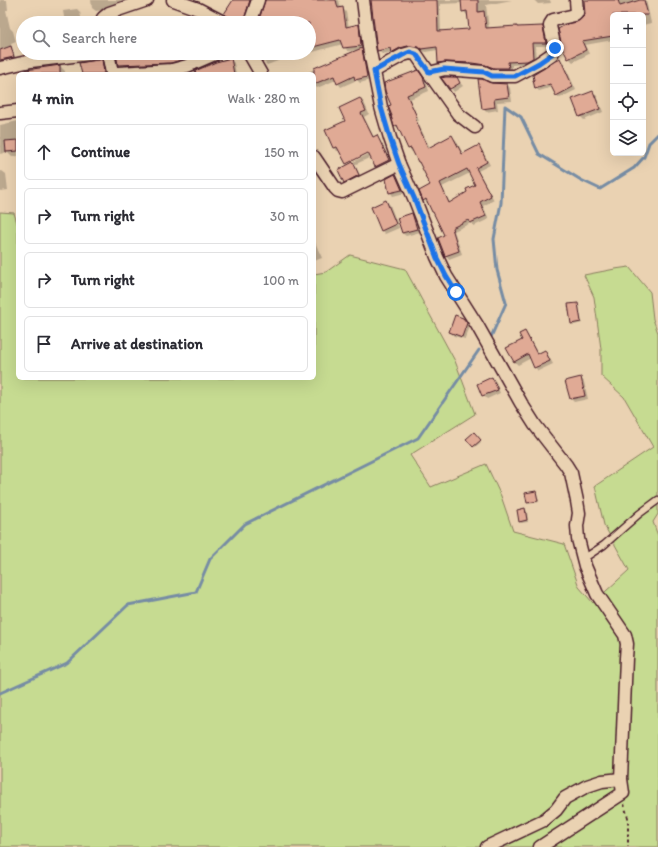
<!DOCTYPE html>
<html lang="en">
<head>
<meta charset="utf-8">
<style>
  body { margin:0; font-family:Itim,sans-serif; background:#f2f2f3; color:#2b2b33 }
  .controls { position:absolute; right:12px; top:12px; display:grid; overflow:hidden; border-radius:6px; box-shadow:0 4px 16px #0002 }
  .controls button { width:36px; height:36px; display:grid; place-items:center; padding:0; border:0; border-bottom:1px solid #e1e1e2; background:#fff; color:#2b2b33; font:20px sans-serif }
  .stop { position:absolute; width:12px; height:12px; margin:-9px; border:3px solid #1a73e8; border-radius:50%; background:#fff }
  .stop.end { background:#1a73e8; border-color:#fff; box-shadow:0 1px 4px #0008 }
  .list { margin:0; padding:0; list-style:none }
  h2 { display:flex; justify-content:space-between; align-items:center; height:52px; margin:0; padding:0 16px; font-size:17px }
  h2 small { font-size:13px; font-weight:400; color:#7c7c81 }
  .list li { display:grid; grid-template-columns:26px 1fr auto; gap:12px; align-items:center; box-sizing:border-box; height:56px; margin:0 8px 8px; padding:0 8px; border:1px solid #e1e1e2; border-radius:6px }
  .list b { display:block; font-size:15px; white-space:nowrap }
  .list em { font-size:13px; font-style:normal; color:#7c7c81 }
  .icon { flex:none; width:22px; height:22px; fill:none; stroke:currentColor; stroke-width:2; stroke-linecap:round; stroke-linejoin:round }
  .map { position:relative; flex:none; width:658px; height:847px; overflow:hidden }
  .search { position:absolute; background:#fff; box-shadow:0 4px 16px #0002; left:16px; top:16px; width:300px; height:44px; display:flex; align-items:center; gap:10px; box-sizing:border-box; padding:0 14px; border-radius:22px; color:#7c7c81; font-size:15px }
  .panel { position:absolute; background:#fff; box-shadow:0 4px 16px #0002; left:16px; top:72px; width:300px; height:308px; border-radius:6px }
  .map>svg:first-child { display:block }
  .green { fill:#c6db91; stroke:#887d5e }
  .shadow { fill:#0003; fill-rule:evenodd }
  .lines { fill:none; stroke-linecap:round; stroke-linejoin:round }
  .stream { stroke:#768ca4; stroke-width:3 }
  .building { fill:#e0aa95; stroke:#4a1f2b; fill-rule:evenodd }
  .lane-casing { stroke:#4a1f2b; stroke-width:9 }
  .street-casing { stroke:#4a1f2b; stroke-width:15 }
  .path { stroke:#4a1f2b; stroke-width:2; stroke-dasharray:3 3; stroke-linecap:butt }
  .lane { stroke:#ead2b2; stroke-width:6 }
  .street { stroke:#ead2b2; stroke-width:12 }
  .route { stroke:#1a73e8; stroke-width:5 }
</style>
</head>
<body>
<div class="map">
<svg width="658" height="847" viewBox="0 0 658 847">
  <rect width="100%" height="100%" fill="#ead2b2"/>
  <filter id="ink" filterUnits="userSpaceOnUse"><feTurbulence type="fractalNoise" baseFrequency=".025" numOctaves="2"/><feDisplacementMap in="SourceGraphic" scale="8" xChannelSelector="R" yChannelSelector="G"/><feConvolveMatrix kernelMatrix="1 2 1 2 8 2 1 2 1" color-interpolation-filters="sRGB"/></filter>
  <g filter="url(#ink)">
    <path class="green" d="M 0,212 L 14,213 L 18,226 L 18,378 L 314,378 L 314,274 L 326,272 L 350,255 L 405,269 L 455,361 L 475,414 L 410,455 L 431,487 L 486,464 L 501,496 L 513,531 L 564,544 L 579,587 L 593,603 L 629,570 L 604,525 L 595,486 L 653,447 L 624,397 L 601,376 L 601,349 L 594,297 L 584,275 L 615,269 L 629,267 L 650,292 L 653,319 L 658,333 L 658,514 L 653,522 L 658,536 L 658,847 L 0,847 Z"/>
    <g class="shadow">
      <path d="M 0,0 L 7,0 L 8,10 L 6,10 L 10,28 L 13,31 L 16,42 L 11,44 L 16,60 L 2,63 L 0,61 Z"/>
      <path d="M 91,0 L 126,0 L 126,4 L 110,9 L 96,11 L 92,8 Z"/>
      <path d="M 234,0 L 255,0 L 247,23 L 237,23 L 225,14 Z"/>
      <path d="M 271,0 L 339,0 L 341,9 L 342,8 L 346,12 L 349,28 L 358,25 L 362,29 L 365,49 L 362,50 L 365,53 L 370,80 L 360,83 L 357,80 L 341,87 L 338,83 L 336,80 L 317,88 L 314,85 L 314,74 L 309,74 L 308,72 L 359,50 L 348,51 L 344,47 L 343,44 L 309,53 L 309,23 L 259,23 Z"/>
      <path d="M 372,0 L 512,0 L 486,5 L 489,29 L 542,27 L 546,31 L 549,46 L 535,46 L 536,61 L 531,64 L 512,65 L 512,72 L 498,72 L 489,68 L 477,66 L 443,66 L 439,63 L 438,50 L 425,52 L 422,50 L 412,49 L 395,56 L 392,52 L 382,54 L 378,50 ZM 462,3 L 463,11 L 467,15 L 468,15 L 470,30 L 441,32 L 440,4 Z"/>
      <path d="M 534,0 L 550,0 L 551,3 L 538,4 Z"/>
      <path d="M 584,0 L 646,0 L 651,23 L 643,25 L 643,15 L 613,15 L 613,40 L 585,45 L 589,54 L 573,62 L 569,58 L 586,15 Z"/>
      <path d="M 77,9 L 80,12 L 82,23 L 65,23 L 63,11 Z"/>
      <path d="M 117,53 L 190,53 L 191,61 L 175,66 L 123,69 L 119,65 Z"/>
      <path d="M 259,53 L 308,53 L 286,58 L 267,65 L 263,61 Z"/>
      <path d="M 225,55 L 229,60 L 230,59 L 234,63 L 236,74 L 197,74 L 196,71 L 221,61 L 224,58 Z"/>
      <path d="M 560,59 L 563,62 L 576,90 L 560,98 L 556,95 L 553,87 L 539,91 L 536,88 Z"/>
      <path d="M 101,61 L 105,64 L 107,74 L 84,74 Z"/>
      <path d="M 60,66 L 65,71 L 65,74 L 27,74 Z"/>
      <path d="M 421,75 L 426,81 L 429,91 L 410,99 L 419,121 L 417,121 L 430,148 L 452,137 L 456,140 L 463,154 L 478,147 L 482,150 L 490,165 L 478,171 L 494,200 L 483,206 L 489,219 L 474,226 L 471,223 L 454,231 L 462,254 L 449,259 L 446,255 L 445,236 L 435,214 L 433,212 L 428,203 L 427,203 L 424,200 L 431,185 L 421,165 L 418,162 L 413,151 L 412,152 L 409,148 L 400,129 L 399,129 L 395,126 L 392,105 ZM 470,173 L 476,185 L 468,192 L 450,203 L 442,187 Z"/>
      <path d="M 443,78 L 456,78 L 463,86 L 454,92 Z"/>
      <path d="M 491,84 L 507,84 L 510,88 L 512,101 L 497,102 L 498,110 L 486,112 L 483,108 Z"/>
      <path d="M 593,92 L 597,96 L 603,112 L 584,120 L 580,116 Z"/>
      <path d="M 360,99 L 364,102 L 369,114 L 364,117 L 374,138 L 377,137 L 380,140 L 392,164 L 379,170 L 376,167 L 371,157 L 354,165 L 356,167 L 362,179 L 348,186 L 345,182 L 348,166 L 347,165 L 373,152 L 340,150 L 337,151 L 334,148 L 326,131 L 346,121 Z"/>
      <path d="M 18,121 L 18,156 L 12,157 L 7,152 L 0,154 L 0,125 Z"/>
      <path d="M 0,171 L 2,171 L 6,174 L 8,190 L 0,191 Z"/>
      <path d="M 395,175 L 399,179 L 405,193 L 393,196 L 390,192 Z"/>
      <path d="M 386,201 L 390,205 L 399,228 L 385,234 L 381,230 Z"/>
      <path d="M 412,214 L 415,218 L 420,232 L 406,236 L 402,233 L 398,218 Z"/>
      <path d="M 314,240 L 322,258 L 314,261 Z"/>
      <path d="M 577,304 L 579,305 L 582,323 L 574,325 L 572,324 L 570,305 Z"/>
      <path d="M 463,319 L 470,327 L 465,339 L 454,336 L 450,332 Z"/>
      <path d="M 525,332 L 528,336 L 538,354 L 545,351 L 548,355 L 553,364 L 538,371 L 535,367 L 531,358 L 518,365 L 514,361 L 523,340 Z"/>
      <path d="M 492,378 L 496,382 L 500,393 L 487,399 L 483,395 Z"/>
      <path d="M 581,378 L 584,382 L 588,399 L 574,402 L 571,399 L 567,381 Z"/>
      <path d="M 474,434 L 481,442 L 475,447 L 468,439 Z"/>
      <path d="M 535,492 L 537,494 L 539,502 L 529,504 L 528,502 Z"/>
      <path d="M 525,509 L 527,511 L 528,522 L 521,523 L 520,521 Z"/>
    </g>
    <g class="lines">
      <g class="stream">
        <path d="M 491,337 L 506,303 L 497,270 L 494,239 L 501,203 L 505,106 L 521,117 L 539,154 L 581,180 L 600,189 L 634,168 L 644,157 L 649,143 L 658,134"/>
        <path d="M 0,693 L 67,663 L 128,605 L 196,592 L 210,559 L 245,524 L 418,438 L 479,350"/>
      </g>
    </g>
    <g class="building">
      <path d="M 233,0 L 250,0 L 243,23 L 237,23 L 224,14 Z"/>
      <path d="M 265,0 L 336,0 L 338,8 L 343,7 L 346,27 L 359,24 L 361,46 L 343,48 L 340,40 L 309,48 L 309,23 L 258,23 Z"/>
      <path d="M 371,0 L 437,0 L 438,31 L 469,29 L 467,11 L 462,12 L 461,0 L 478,0 L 478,12 L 484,11 L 486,28 L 517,26 L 517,27 L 543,26 L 546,43 L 532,43 L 533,58 L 527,61 L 508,62 L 509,68 L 494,68 L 485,65 L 472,63 L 446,62 L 438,63 L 437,47 L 421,49 L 417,47 L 408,46 L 400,48 L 391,53 L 390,48 L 377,51 Z"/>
      <path d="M 584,0 L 618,0 L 620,6 L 640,0 L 644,0 L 648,15 L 613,15 L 613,36 L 582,41 L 586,50 L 568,59 L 562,47 L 558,29 L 567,24 L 577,22 L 582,18 L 585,15 Z"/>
      <path d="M 11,46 L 14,57 L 0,60 L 0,50 Z"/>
      <path d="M 362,48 L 367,77 L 355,80 L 354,76 L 337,84 L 334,76 L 314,84 L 314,68 Z"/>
      <path d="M 116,53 L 187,53 L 188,58 L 171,63 L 118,65 Z"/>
      <path d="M 258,53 L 282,53 L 283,54 L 262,61 Z"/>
      <path d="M 231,58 L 234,74 L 196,74 L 195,71 L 216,62 Z"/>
      <path d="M 560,58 L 573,87 L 556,96 L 550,84 L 535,89 L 533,80 L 534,80 L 533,75 L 543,69 Z"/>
      <path d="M 102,59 L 104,73 L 103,73 L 103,74 L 82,74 L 79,63 Z"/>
      <path d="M 60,65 L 60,74 L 26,74 L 26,70 Z"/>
      <path d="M 418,70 L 423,77 L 426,87 L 407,95 L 417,117 L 415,118 L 428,148 L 452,135 L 462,154 L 479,145 L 487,162 L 476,168 L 491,196 L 480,202 L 486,216 L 470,223 L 468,220 L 452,228 L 459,251 L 445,256 L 438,238 L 444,235 L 433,212 L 432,212 L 426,199 L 423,201 L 419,191 L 430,185 L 425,177 L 426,176 L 419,162 L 418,162 L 411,148 L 408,149 L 397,125 L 394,127 L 391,116 L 392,116 L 388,106 L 391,105 L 385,91 L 384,83 ZM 467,169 L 475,185 L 466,189 L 467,192 L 449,203 L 440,183 Z"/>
      <path d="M 446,77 L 457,77 L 460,83 L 450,89 L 441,78 Z"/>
      <path d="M 478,79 L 482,79 L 492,83 L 507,84 L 509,97 L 494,99 L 495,107 L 482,109 Z"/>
      <path d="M 593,91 L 600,109 L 579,117 L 572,99 Z"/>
      <path d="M 360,98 L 366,111 L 361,113 L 373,137 L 377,135 L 389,160 L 375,167 L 368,153 L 346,164 L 337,147 L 333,148 L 325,130 L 345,121 L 339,108 Z"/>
      <path d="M 18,140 L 18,151 L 6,152 L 5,141 Z"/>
      <path d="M 353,162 L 359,175 L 344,183 L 338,170 Z"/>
      <path d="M 395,174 L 402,190 L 389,193 L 386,179 Z"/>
      <path d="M 386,200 L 396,224 L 381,231 L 371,207 Z"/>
      <path d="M 412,213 L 417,229 L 402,233 L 397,218 Z"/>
      <path d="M 578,303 L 581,322 L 571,324 L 568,304 Z"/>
      <path d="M 455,315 L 463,318 L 467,323 L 462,337 L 449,332 Z"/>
      <path d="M 525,331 L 537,354 L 545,350 L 550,361 L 534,368 L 528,354 L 514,362 L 506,348 L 522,340 L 519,334 Z"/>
      <path d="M 492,377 L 498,390 L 482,396 L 477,384 Z"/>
      <path d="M 581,377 L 585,396 L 570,399 L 565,381 Z"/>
      <path d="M 474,432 L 481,440 L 473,447 L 466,439 Z"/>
      <path d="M 536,491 L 538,501 L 527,503 L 525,493 Z"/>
      <path d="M 525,508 L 527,520 L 519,522 L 517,510 Z"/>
    </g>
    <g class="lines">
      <defs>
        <path id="lane" d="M 583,559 L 604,545 L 639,514 L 658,500"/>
        <g id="street">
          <path d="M 173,0 L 198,9 L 225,23"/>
          <path d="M 363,0 L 369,47 L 381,107 L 390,138 L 399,164 L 415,200 L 437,257 L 446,276 L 477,325 L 521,403 L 535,425 L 566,465 L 571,473 L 577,501 L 579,513 L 577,526 L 578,539 L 585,566 L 597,594 L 625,635 L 627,644 L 626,658 L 621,779 L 623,793 L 540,847"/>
          <path d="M 103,23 L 103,18 L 109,13 L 147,0"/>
          <path d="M 250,23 L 258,0"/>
          <path d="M 108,53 L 112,73"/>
          <path d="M 249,53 L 261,74"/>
          <path d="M 0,68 L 31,61 L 98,53"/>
          <path d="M 374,71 L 403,55 L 410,53 L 416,54 L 429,73 L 445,69 L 484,72 L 492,76 L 515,76 L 539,63 L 552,54 L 555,48 L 550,26 L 551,23 L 553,20 L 575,15 L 577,13 L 576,0"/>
          <path d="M 429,73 L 458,114 L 475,127"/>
          <path d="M 113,74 L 118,73 L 172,70 L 187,66 L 217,53"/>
          <path d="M 0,113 L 18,111"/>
          <path d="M 314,157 L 335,188 L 338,191 L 342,192 L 399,164"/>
          <path d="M 487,847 L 544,820 L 556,810 L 565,798 L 587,786 L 602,781 L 621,779"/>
        </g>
      </defs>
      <use href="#lane" class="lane-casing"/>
      <use href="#street" class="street-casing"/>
      <path class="path" d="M 624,804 L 628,818 L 628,847"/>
      <use href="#lane" class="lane"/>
      <use href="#street" class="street"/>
    </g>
  </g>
  <g class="lines" filter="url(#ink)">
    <path class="route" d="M 456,292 L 446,276 L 437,258 L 415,200 L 399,164 L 390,138 L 381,107 L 374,71 L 403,55 L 410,52 L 416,54 L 429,72 L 444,69 L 484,72 L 492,76 L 515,76 L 539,63 L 552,54 L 555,48"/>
  </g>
</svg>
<div class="controls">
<button>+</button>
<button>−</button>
<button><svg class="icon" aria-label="locate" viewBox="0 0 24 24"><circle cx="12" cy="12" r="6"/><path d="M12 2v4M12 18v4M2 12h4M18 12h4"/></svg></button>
<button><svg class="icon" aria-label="layers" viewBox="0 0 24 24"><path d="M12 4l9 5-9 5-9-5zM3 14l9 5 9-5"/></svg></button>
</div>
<div class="stop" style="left:456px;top:292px"></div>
<div class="stop end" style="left:555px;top:48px"></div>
<div class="search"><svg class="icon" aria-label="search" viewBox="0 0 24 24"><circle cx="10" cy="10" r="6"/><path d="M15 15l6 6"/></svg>Search here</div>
<section class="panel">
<h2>4 min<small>Walk · 280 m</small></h2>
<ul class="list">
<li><svg class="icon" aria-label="ahead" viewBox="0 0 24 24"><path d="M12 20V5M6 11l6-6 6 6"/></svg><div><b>Continue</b></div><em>150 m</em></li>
<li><svg class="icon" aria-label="right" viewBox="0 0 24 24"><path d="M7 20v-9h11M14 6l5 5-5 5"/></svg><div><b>Turn right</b></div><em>30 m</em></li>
<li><svg class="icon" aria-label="right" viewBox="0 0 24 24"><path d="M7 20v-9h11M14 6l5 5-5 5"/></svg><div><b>Turn right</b></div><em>100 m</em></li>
<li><svg class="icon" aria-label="arrive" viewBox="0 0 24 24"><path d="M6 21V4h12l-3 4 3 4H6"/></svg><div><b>Arrive at destination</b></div></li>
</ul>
</section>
</div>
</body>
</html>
